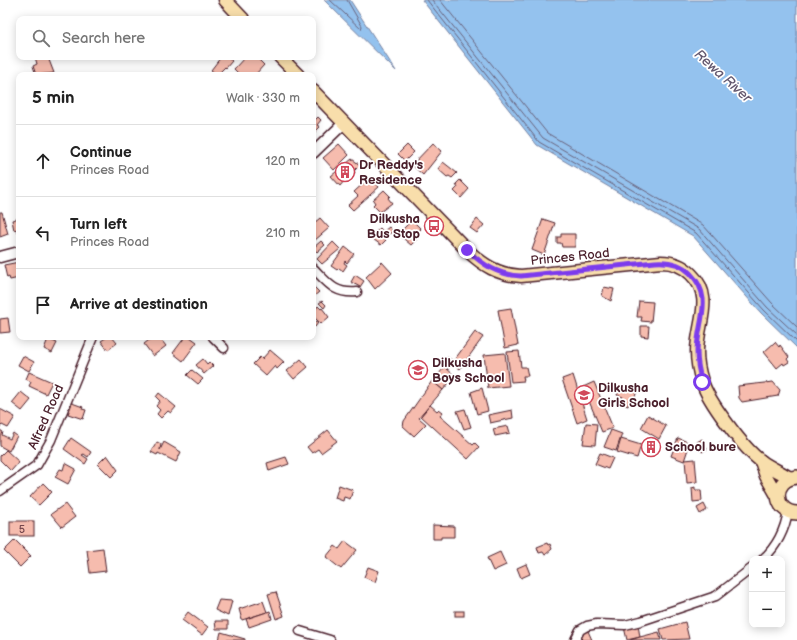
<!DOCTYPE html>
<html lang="en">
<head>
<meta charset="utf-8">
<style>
  body { margin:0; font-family:"Balsamiq Sans",sans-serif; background:#f2f2f2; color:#222 }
  .controls { position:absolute; right:12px; bottom:12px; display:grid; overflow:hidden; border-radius:8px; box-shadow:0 2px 10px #0003 }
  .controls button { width:36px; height:36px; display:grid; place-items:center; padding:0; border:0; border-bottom:1px solid #e0e0e0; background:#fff; color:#222; font:20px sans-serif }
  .stop { position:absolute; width:12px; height:12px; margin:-9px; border:3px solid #7c3aed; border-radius:50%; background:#fff }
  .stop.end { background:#7c3aed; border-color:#fff; box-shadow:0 1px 4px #0008 }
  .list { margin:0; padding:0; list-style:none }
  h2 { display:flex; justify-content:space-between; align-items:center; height:52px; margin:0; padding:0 16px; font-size:17px }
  h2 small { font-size:13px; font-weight:400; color:#767676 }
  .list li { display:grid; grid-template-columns:26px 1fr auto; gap:12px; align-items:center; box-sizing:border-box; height:72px; padding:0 16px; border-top:1px solid #e0e0e0 }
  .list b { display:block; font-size:15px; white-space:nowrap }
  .list p { margin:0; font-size:13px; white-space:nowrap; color:#767676 }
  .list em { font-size:13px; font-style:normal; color:#767676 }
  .icon { flex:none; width:22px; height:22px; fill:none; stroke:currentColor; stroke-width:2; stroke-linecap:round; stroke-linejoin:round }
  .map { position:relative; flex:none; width:797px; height:640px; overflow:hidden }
  .search { position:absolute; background:#fff; box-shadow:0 2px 10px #0003; left:16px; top:16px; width:300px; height:44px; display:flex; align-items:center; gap:10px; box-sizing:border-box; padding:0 14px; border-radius:8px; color:#767676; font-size:15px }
  .panel { position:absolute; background:#fff; box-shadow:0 2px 10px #0003; left:16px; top:72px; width:300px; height:268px; border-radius:8px }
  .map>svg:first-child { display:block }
  .water { fill:#94c2ee; stroke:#7681a0 }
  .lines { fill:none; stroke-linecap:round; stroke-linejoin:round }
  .shore { stroke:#686079; stroke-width:1 }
  .building { fill:#f6bcae; stroke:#4a1f2b }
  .minor-casing { stroke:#4a1f2b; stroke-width:11 }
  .tertiary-casing { stroke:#4a1f2b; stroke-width:13 }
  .primary-casing { stroke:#4a1f2b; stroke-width:15 }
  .trunk-casing { stroke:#4a1f2b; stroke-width:16 }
  .minor { stroke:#fff; stroke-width:8 }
  .tertiary { stroke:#fff; stroke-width:10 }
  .primary { stroke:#f8deab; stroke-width:12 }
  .trunk { stroke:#f8deab; stroke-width:13 }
  .route { stroke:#7c3aed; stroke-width:5 }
  .labels { text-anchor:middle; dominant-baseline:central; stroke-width:3.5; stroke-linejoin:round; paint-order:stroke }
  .number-label { font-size:11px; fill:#75464c }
  .poi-label { font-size:13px; font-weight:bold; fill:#4a1f2b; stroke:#fff; text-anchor:start }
  .street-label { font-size:13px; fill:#4a1f2b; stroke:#fff }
  .water-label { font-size:14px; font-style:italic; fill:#64586f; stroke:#fff }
</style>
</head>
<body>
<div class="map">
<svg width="797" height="640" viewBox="0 0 797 640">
  <rect width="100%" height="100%" fill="#fff"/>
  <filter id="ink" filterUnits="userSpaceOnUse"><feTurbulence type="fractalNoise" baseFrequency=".025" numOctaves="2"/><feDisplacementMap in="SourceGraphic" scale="8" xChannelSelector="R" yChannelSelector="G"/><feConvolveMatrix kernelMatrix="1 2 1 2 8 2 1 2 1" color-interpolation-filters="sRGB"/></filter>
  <g filter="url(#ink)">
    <g class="water">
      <path d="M 324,0 L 350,0 L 396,71 Z"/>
      <path d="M 422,0 L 797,0 L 797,348 L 761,313 L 693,236 L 537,145 Z"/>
    </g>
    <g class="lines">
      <g class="shore">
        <path d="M 330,0 L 361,29 L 362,26 L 347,0"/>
        <path d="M 427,0 L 539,142 L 696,233 L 764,310 L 797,342"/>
        <path d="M 432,0 L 543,138 L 699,229 L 767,307 L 797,335"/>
        <path d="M 440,0 L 547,133 L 703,225 L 772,303 L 797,327"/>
      </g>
    </g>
    <g class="building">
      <path d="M 35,57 L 51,57 L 52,59 L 49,60 L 54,73 L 36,75 L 33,66 L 37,64 Z"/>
      <path d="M 221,57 L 228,57 L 232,61 L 226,68 L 225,67 L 217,75 L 211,70 Z"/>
      <path d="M 245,57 L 256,57 L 264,65 L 255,75 L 240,75 L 234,69 Z"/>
      <path d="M 318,117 L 321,120 L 317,125 L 320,127 L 313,134 L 313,122 Z"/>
      <path d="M 433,143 L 442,151 L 423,175 L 412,165 Z"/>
      <path d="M 339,144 L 349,155 L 334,170 L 323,158 Z"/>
      <path d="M 407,145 L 414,152 L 405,161 L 398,154 Z"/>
      <path d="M 352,159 L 360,165 L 354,171 L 355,173 L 352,176 L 350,174 L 340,186 L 331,176 Z"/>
      <path d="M 443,162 L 457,173 L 452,178 L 449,176 L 447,177 L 438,169 Z"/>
      <path d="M 367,180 L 371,184 L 374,181 L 379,187 L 353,210 L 348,205 L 358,196 L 354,192 Z"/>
      <path d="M 460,180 L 469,189 L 461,198 L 454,191 L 458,187 L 456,184 Z"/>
      <path d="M 384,190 L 390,196 L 388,198 L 392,203 L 380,212 L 373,205 L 375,203 L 373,200 Z"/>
      <path d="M 0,212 L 2,212 L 8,234 L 0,237 Z"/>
      <path d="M 19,218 L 19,232 L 18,233 L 17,229 L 14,230 L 12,220 Z"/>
      <path d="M 320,218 L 329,228 L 314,241 L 313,224 Z"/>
      <path d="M 477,219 L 484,225 L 477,233 L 470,228 Z"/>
      <path d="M 543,219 L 555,223 L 544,255 L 532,250 Z"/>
      <path d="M 412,220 L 421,229 L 414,236 L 417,239 L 411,245 L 398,234 Z"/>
      <path d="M 433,223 L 437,227 L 435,229 L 431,225 Z"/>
      <path d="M 389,227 L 393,231 L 388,235 L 384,231 Z"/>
      <path d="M 380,228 L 385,234 L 382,236 L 386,240 L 381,245 L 370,237 Z"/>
      <path d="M 561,234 L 575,234 L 575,247 L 562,247 L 561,243 L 557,243 L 557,237 L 561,237 Z"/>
      <path d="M 321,241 L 325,245 L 317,252 L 313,248 Z"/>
      <path d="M 333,242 L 340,249 L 322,264 L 317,259 Z"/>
      <path d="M 345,247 L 354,254 L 347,263 L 345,261 L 344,263 L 347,265 L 343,271 L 339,268 L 337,270 L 331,266 Z"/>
      <path d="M 19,262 L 19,278 L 10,280 L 9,277 L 7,278 L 4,265 Z"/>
      <path d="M 382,262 L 392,273 L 375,289 L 366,277 Z"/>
      <path d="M 355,275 L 364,281 L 360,287 L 351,282 Z"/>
      <path d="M 313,286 L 319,292 L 313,297 Z"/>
      <path d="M 604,287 L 614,289 L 611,301 L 602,296 Z"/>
      <path d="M 322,301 L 326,305 L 324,308 L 319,303 Z"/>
      <path d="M 639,301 L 653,302 L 651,322 L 641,321 L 642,317 L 637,317 Z"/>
      <path d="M 318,306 L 321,309 L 322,308 L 329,317 L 321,324 L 313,316 L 313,312 Z"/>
      <path d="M 511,308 L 518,345 L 505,348 L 498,310 Z"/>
      <path d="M 8,318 L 10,332 L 0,333 L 0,319 Z"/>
      <path d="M 313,319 L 318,323 L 315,327 L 313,325 Z"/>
      <path d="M 641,326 L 649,326 L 648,337 L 641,336 Z"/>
      <path d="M 475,332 L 483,337 L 460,369 L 452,363 Z"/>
      <path d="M 107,337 L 112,337 L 117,343 L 108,350 L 101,341 Z"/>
      <path d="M 153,337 L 159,337 L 166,346 L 153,356 L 144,344 Z"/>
      <path d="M 185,337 L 190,337 L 197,342 L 183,361 L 173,353 Z"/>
      <path d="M 48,339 L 57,343 L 52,353 L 44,349 Z"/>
      <path d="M 775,342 L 779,347 L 780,345 L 789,357 L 787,359 L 789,362 L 784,365 L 783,363 L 777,368 L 764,352 Z"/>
      <path d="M 270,350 L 284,362 L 277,369 L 275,366 L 266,376 L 253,364 L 260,357 L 262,359 Z"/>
      <path d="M 519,351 L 521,367 L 526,367 L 528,376 L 523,376 L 524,381 L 511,382 L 507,352 Z"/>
      <path d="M 505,353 L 509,386 L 488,388 L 484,355 Z"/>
      <path d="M 23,356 L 34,362 L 29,371 L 18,365 Z"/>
      <path d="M 447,357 L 452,360 L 448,369 L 442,365 Z"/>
      <path d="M 203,359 L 207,364 L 209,362 L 213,366 L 204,374 L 196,365 Z"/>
      <path d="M 301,359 L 308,367 L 294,379 L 287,371 Z"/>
      <path d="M 445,367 L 455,376 L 443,390 L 432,381 Z"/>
      <path d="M 192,370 L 203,379 L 198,384 L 187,375 Z"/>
      <path d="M 29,372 L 52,382 L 46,394 L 29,386 L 31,382 L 26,379 Z"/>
      <path d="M 573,375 L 587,419 L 577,423 L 562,379 Z"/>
      <path d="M 432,381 L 443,390 L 419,418 L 426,424 L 414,436 L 403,426 L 404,421 Z"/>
      <path d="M 594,382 L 613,428 L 602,432 L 583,387 Z"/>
      <path d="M 773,382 L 780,390 L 778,396 L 742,402 L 739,398 L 738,386 Z"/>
      <path d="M 626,387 L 637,391 L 633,402 L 629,401 L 628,406 L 621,403 L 623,397 L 617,395 L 620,388 L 624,390 Z"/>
      <path d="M 482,388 L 488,411 L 477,414 L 471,392 Z"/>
      <path d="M 21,392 L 31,400 L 22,411 L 12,403 Z"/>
      <path d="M 159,393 L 176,407 L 171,413 L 168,411 L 161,418 L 157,414 L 160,410 L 156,406 L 160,401 L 156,397 Z"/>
      <path d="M 72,403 L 83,407 L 82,409 L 86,410 L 83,419 L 68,414 Z"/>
      <path d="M 430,405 L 437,411 L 439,409 L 443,412 L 440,416 L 473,445 L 475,443 L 479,447 L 468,459 L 421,416 Z"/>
      <path d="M 0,409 L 15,417 L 8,428 L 2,425 L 0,427 Z"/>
      <path d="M 465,409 L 471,427 L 464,429 L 457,411 Z"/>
      <path d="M 512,410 L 513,418 L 490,423 L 488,415 Z"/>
      <path d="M 648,415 L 666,426 L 659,439 L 641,428 Z"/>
      <path d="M 586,423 L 597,424 L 595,445 L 583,444 Z"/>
      <path d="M 508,426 L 510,433 L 495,436 L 493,429 Z"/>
      <path d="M 0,430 L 3,432 L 2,435 L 10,439 L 13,433 L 17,436 L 9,451 L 0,446 Z"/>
      <path d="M 328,430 L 337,441 L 321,453 L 318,449 L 312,453 L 307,447 Z"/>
      <path d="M 611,430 L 622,434 L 616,451 L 604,447 Z"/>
      <path d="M 71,438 L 91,452 L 88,457 L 84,454 L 82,455 L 88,459 L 85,464 L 64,449 Z"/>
      <path d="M 678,438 L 690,443 L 684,461 L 671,456 Z"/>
      <path d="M 621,439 L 641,445 L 637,458 L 617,452 Z"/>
      <path d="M 702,439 L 707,449 L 702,452 L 697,442 Z"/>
      <path d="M 654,440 L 658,440 L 658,451 L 643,449 L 643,443 L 654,443 Z"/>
      <path d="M 157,442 L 161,444 L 160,450 L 164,442 L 181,452 L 176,462 L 158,453 L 157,455 L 151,452 Z"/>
      <path d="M 6,450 L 19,462 L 11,471 L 0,460 L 0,456 Z"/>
      <path d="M 600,453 L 613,458 L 608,469 L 595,464 Z"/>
      <path d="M 107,455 L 118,470 L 111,477 L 98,464 Z"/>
      <path d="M 286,457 L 289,464 L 269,471 L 267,463 Z"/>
      <path d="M 695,459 L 697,482 L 687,483 L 685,460 Z"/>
      <path d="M 65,463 L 76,469 L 68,484 L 55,477 L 60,469 L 63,470 Z"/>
      <path d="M 43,483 L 52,492 L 39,505 L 30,497 Z"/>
      <path d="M 339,485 L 353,490 L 350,499 L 344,497 L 343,501 L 335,498 Z"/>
      <path d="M 695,487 L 695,490 L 701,490 L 702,501 L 693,502 L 692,488 Z"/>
      <path d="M 65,504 L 75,517 L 62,527 L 51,514 Z"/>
      <path d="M 704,504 L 707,510 L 700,514 L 697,508 Z"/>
      <rect x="10" y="521" width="24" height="15"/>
      <path d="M 433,525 L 454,526 L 454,537 L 441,537 L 441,539 L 433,539 Z"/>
      <path d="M 15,540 L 31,556 L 20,567 L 4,551 Z"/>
      <path d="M 345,541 L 357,550 L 341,569 L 326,557 L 335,546 L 339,549 Z"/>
      <path d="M 547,543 L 548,545 L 550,544 L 552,549 L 545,555 L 543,552 L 539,553 L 537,547 Z"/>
      <path d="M 103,548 L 106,571 L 90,573 L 87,550 Z"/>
      <path d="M 500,552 L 506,565 L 493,571 L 487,558 Z"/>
      <path d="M 526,564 L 530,574 L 521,578 L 517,568 Z"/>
      <path d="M 368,567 L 379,571 L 375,582 L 364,577 Z"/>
      <path d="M 276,592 L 284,616 L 276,619 L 268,594 Z"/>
      <path d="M 219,600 L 232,601 L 228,616 L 215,610 Z"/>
      <path d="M 263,601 L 267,612 L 242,620 L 239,609 Z"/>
      <path d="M 270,611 L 272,619 L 249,627 L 246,619 Z"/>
      <rect x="455" y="611" width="9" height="5"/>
      <path d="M 188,612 L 208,627 L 202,635 L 182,620 Z"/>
      <path d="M 215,621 L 228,621 L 228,629 L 216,629 Z"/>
      <path d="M 685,622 L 689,639 L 663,640 L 660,629 Z"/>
      <path d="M 638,625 L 640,637 L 627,640 L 624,627 Z"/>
      <path d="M 588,631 L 592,640 L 582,640 L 580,634 Z"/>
      <path d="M 221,632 L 245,639 L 245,640 L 219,640 Z"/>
      <path d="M 659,632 L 661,640 L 630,640 L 640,637 Z"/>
    </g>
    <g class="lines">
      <defs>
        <g id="minor">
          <path d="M 313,268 C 328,283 334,294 357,292"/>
          <path d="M 213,337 L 224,348"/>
          <path d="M 0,491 L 37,465 L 51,440 L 93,337"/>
          <path d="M 763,559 C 777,546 785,530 788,511"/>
          <path d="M 300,631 L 330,640"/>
          <path d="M 575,640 L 580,630 L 587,626 L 597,624 L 625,625 L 641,621 L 716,596 L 752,568"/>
        </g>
        <g id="tertiary">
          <path d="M 313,153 L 344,123"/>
          <path d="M 0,257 L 19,252"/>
        </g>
        <g id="primary">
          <path d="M 225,0 L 243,19"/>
          <path d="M 280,57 L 298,75"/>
          <path d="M 313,91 L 467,250 C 483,265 498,275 521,276 L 661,262 C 672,262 683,266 691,274 C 715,297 697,324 697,351 C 697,361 699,372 702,381 C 707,400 745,450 761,461 C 770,468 781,472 790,478"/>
          <path d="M 761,461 L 766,476 L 778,497"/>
        </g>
        <path id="trunk" d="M 797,477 C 771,479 773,513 797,513"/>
      </defs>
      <use href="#minor" class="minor-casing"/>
      <use href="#tertiary" class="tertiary-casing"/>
      <use href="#primary" class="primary-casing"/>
      <use href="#trunk" class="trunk-casing"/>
      <use href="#minor" class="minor"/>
      <use href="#tertiary" class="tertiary"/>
      <use href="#primary" class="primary"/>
      <use href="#trunk" class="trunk"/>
    </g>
  </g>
  <g class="lines" filter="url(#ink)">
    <path class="route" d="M 467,250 C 483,265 498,275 521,276 L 655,262 C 668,261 681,264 690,273 C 715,298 697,322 697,352 C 697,362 699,372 702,382"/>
  </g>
  <defs>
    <symbol id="building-ring" viewBox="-11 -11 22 22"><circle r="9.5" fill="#fff" stroke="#d1495b" stroke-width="1.5"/><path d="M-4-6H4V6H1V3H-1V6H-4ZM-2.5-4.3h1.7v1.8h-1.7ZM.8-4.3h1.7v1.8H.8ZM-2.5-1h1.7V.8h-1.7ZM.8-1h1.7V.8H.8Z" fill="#d1495b"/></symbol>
    <symbol id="bus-ring" viewBox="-11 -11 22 22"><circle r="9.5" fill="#fff" stroke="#d1495b" stroke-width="1.5"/><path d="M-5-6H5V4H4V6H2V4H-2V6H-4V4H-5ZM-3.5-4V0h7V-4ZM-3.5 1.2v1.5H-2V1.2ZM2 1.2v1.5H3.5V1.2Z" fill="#d1495b"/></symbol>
    <symbol id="school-ring" viewBox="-11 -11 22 22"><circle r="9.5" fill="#fff" stroke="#d1495b" stroke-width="1.5"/><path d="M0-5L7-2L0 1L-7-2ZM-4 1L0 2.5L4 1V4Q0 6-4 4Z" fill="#d1495b"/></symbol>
  </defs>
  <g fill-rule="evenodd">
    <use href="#building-ring" x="334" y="161" width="22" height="22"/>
    <use href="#bus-ring" x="423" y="215" width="22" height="22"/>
    <use href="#school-ring" x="407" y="359" width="22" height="22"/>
    <use href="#school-ring" x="573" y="384" width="22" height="22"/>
    <use href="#building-ring" x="640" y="436" width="22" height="22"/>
  </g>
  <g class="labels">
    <g class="number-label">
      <text x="22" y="529">5</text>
    </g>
    <g class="poi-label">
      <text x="359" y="165">Dr Reddy's<tspan x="359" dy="15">Residence</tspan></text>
      <text x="420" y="219" text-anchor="end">Dilkusha<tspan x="420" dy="15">Bus Stop</tspan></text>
      <text x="432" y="363">Dilkusha<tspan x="432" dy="15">Boys School</tspan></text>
      <text x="598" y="388">Dilkusha<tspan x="598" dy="15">Girls School</tspan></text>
      <text x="665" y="447">School bure</text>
    </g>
    <g class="street-label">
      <text transform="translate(570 257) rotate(-6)">Princes Road</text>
      <text transform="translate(46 417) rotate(-66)">Alfred Road</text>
    </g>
    <g class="water-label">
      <text transform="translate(723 76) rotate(42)">Rewa River</text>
    </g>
  </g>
</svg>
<div class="controls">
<button>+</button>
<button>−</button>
</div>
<div class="stop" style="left:702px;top:382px"></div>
<div class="stop end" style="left:467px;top:250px"></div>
<div class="search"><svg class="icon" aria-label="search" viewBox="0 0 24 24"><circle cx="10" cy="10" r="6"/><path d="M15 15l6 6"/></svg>Search here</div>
<section class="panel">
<h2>5 min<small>Walk · 330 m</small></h2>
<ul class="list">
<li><svg class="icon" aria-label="ahead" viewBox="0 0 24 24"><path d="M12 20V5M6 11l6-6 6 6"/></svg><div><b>Continue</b><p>Princes Road</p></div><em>120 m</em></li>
<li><svg class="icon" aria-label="left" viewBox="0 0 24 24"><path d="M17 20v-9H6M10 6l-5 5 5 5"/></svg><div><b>Turn left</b><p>Princes Road</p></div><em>210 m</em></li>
<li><svg class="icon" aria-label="arrive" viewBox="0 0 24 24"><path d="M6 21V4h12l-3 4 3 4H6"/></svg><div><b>Arrive at destination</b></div></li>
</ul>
</section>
</div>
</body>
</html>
